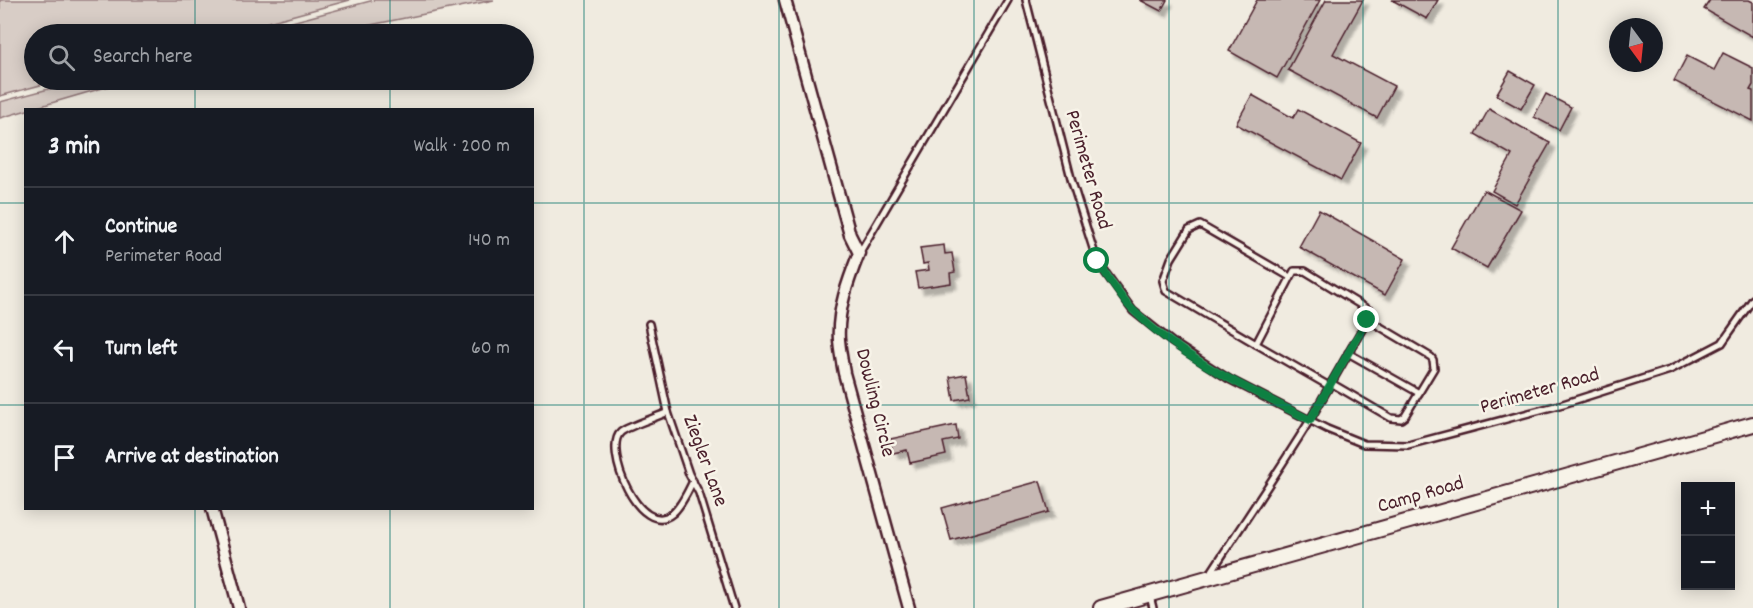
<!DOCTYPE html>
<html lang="en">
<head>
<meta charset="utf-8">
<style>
  body { margin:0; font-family:Dekko,sans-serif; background:#242831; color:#f1f3f6 }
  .controls { position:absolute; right:18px; bottom:18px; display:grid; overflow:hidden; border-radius:0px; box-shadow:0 3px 15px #0003 }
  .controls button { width:54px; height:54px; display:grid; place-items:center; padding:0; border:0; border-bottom:2px solid #363941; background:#171b24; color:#f1f3f6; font:30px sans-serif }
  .compass { position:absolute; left:1609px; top:18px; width:54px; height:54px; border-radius:50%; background:#171b24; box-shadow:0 3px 15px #0003; rotate:165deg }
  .stop { position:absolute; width:18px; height:18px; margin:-14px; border:4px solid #0b8043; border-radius:50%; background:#fff }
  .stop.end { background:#0b8043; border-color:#fff; box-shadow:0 2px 6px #0008 }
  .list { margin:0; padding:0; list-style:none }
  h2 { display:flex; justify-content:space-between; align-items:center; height:78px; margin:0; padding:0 24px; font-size:26px }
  h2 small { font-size:20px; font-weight:400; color:#9ea1a6 }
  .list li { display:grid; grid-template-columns:39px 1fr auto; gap:18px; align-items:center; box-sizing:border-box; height:108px; padding:0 24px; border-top:2px solid #363941 }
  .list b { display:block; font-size:22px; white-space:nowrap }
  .list p { margin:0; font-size:20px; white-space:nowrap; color:#9ea1a6 }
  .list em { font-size:20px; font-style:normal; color:#9ea1a6 }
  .icon { flex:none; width:33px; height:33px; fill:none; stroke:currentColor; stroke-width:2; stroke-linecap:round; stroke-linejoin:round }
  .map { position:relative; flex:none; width:1753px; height:608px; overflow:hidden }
  .search { position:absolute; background:#171b24; box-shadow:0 3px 15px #0003; left:24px; top:24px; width:510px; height:66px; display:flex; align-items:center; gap:15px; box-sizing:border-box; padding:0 21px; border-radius:33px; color:#9ea1a6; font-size:22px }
  .panel { position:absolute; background:#171b24; box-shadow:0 3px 15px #0003; left:24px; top:108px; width:510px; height:402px; border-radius:0px }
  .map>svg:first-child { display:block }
  .green { fill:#d8cdc6; stroke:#917678; stroke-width:1.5 }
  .building { fill:#c6b8b3; stroke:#4a1f2b; stroke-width:1.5; filter:url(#shadow) }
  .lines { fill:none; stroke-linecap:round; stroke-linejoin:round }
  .lane-casing { stroke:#4a1f2b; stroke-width:10 }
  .street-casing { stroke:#4a1f2b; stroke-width:15 }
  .secondary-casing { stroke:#4a1f2b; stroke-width:18 }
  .lane { stroke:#f7f3e8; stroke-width:5 }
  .street { stroke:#f7f3e8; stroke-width:10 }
  .secondary { stroke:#f7f3e8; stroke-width:14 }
  .route { stroke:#0b8043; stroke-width:8 }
  .grid { fill:none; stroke:#0f766e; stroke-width:1.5; stroke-opacity:0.55 }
  .labels { text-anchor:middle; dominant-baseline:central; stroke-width:5; stroke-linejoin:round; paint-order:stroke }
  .street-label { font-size:21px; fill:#4a1f2b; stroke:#f7f3e8 }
</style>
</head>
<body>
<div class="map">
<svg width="1753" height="608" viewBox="0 0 1753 608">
  <defs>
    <filter id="shadow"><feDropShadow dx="5.5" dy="5.5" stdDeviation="1.5" flood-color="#0004"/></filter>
  </defs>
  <rect width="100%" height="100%" fill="#f0ebe0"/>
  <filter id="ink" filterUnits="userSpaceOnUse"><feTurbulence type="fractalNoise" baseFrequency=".0167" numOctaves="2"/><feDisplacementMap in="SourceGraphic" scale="12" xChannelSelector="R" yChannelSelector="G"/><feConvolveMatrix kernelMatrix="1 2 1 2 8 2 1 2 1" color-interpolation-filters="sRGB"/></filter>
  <g filter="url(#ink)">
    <g class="green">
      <path d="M 0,0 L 350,0 L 224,34 L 34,34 L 34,80 L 59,80 L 0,96 Z"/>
      <path d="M 374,0 L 494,0 L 326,34 L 247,34 Z"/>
      <path d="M 82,80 L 130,80 L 0,118 L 0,102 Z"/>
    </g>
    <g class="building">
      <path d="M 1140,0 L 1167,0 L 1161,11 Z"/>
      <path d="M 1257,0 L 1320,0 L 1277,78 L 1229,51 Z"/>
      <path d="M 1326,0 L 1363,0 L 1333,54 L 1394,86 L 1377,118 L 1288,70 Z"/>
      <path d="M 1392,0 L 1438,0 L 1427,19 Z"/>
      <path d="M 1710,0 L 1749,0 L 1753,2 L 1753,37 L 1704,9 Z"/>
      <path d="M 1723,53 L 1753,68 L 1753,85 L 1750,90 L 1753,91 L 1753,121 L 1674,81 L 1687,56 L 1714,70 Z"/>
      <path d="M 1510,71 L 1535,85 L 1521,109 L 1496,95 Z"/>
      <path d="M 1546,94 L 1571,107 L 1559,130 L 1534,117 Z"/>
      <path d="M 1252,95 L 1293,118 L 1298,109 L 1361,143 L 1341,180 L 1236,124 Z"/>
      <path d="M 1489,109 L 1550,143 L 1515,204 L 1492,191 L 1512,155 L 1475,134 Z"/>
      <path d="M 1484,190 L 1521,210 L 1487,268 L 1451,248 Z"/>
      <path d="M 1319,210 L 1405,259 L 1385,295 L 1299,247 Z"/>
      <path d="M 944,245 L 945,254 L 952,253 L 955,272 L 950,273 L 951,283 L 918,288 L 915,272 L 929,270 L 928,263 L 923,264 L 920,248 Z"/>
      <path d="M 966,374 L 970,397 L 954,400 L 950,377 Z"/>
      <path d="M 956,425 L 958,439 L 943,442 L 946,455 L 910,463 L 907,450 L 893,453 L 890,439 Z"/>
      <path d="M 1040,481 L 1049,512 L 951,540 L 942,508 Z"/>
    </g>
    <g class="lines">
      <defs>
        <g id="lane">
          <path d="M 1026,0 L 1072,182 L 1097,261 L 1133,311 L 1172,342 L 1229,379 L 1327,429 L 1364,444 L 1408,445 L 1563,404 L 1670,370 L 1722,343 L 1753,299"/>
          <path d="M 860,252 L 1008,0"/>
          <path d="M 649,324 L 668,412 L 689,474 L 699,493 L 734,608"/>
          <path d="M 1256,344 L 1166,291 L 1163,281 L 1171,259 L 1189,230 L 1200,225 L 1290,277"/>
          <path d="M 1348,353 L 1419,393"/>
          <path d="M 1331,383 L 1391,418 L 1401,419 L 1405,416 L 1434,368 L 1433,360 L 1431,357 L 1367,319"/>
          <path d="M 668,412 C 658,417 628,426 621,432 C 602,448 640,541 673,513 C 682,505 688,491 693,481"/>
          <path d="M 1210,574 C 1243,523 1278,472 1310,420 C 1331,384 1351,348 1372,312 L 1305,271 L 1294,271 L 1256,344 L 1329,386"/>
          <path d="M 1150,596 L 1153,608"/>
        </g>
        <g id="street">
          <path d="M 785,0 L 850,235 L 859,253 C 848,281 837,310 839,340 C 840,351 842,362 844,373 L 909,608"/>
          <path d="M 212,508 L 239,608"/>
        </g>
        <path id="secondary" d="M 1101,608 L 1753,424"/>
      </defs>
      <use href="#lane" class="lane-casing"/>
      <use href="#street" class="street-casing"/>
      <use href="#secondary" class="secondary-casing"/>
      <use href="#lane" class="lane"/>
      <use href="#street" class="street"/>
      <use href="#secondary" class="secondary"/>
    </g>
  </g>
  <g class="lines" filter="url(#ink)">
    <path class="route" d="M 1097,261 C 1109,277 1120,299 1135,312 C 1184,360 1249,389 1310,420 L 1367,320"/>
  </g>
  <path class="grid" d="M 195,0 L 195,34M 390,0 L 390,34M 584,0 L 584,608M 779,0 L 779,608M 974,0 L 974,608M 1169,0 L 1169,608M 1363,0 L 1363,608M 1558,0 L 1558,608M 195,80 L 195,110M 390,80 L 390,110M 0,203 L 26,203M 532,203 L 1753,203M 0,405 L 26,405M 532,405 L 1753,405M 195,508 L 195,608M 390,508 L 390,608"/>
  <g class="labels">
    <g class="street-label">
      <text transform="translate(1087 170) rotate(74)">Perimeter Road</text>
      <text transform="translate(1540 392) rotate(-16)">Perimeter Road</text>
      <text transform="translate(874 403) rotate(76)">Dowling Circle</text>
      <text transform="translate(704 461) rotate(70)">Ziegler Lane</text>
      <text transform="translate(1421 496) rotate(-16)">Camp Road</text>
    </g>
  </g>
</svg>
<div class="controls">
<button>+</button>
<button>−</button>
</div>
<svg class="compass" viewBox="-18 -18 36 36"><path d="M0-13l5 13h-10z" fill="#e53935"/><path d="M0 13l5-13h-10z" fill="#9ea1a6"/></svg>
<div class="stop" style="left:1097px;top:261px"></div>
<div class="stop end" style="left:1367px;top:320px"></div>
<div class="search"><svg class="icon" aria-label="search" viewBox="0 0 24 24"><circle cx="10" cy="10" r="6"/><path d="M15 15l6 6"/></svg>Search here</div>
<section class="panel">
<h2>3 min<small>Walk · 200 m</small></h2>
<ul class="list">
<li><svg class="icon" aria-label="ahead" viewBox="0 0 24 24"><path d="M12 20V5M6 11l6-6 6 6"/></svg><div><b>Continue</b><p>Perimeter Road</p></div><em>140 m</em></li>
<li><svg class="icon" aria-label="left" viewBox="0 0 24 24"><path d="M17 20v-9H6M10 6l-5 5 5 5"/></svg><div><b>Turn left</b></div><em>60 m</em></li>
<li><svg class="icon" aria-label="arrive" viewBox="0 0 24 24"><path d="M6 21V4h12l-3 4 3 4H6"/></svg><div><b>Arrive at destination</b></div></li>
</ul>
</section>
</div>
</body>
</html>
